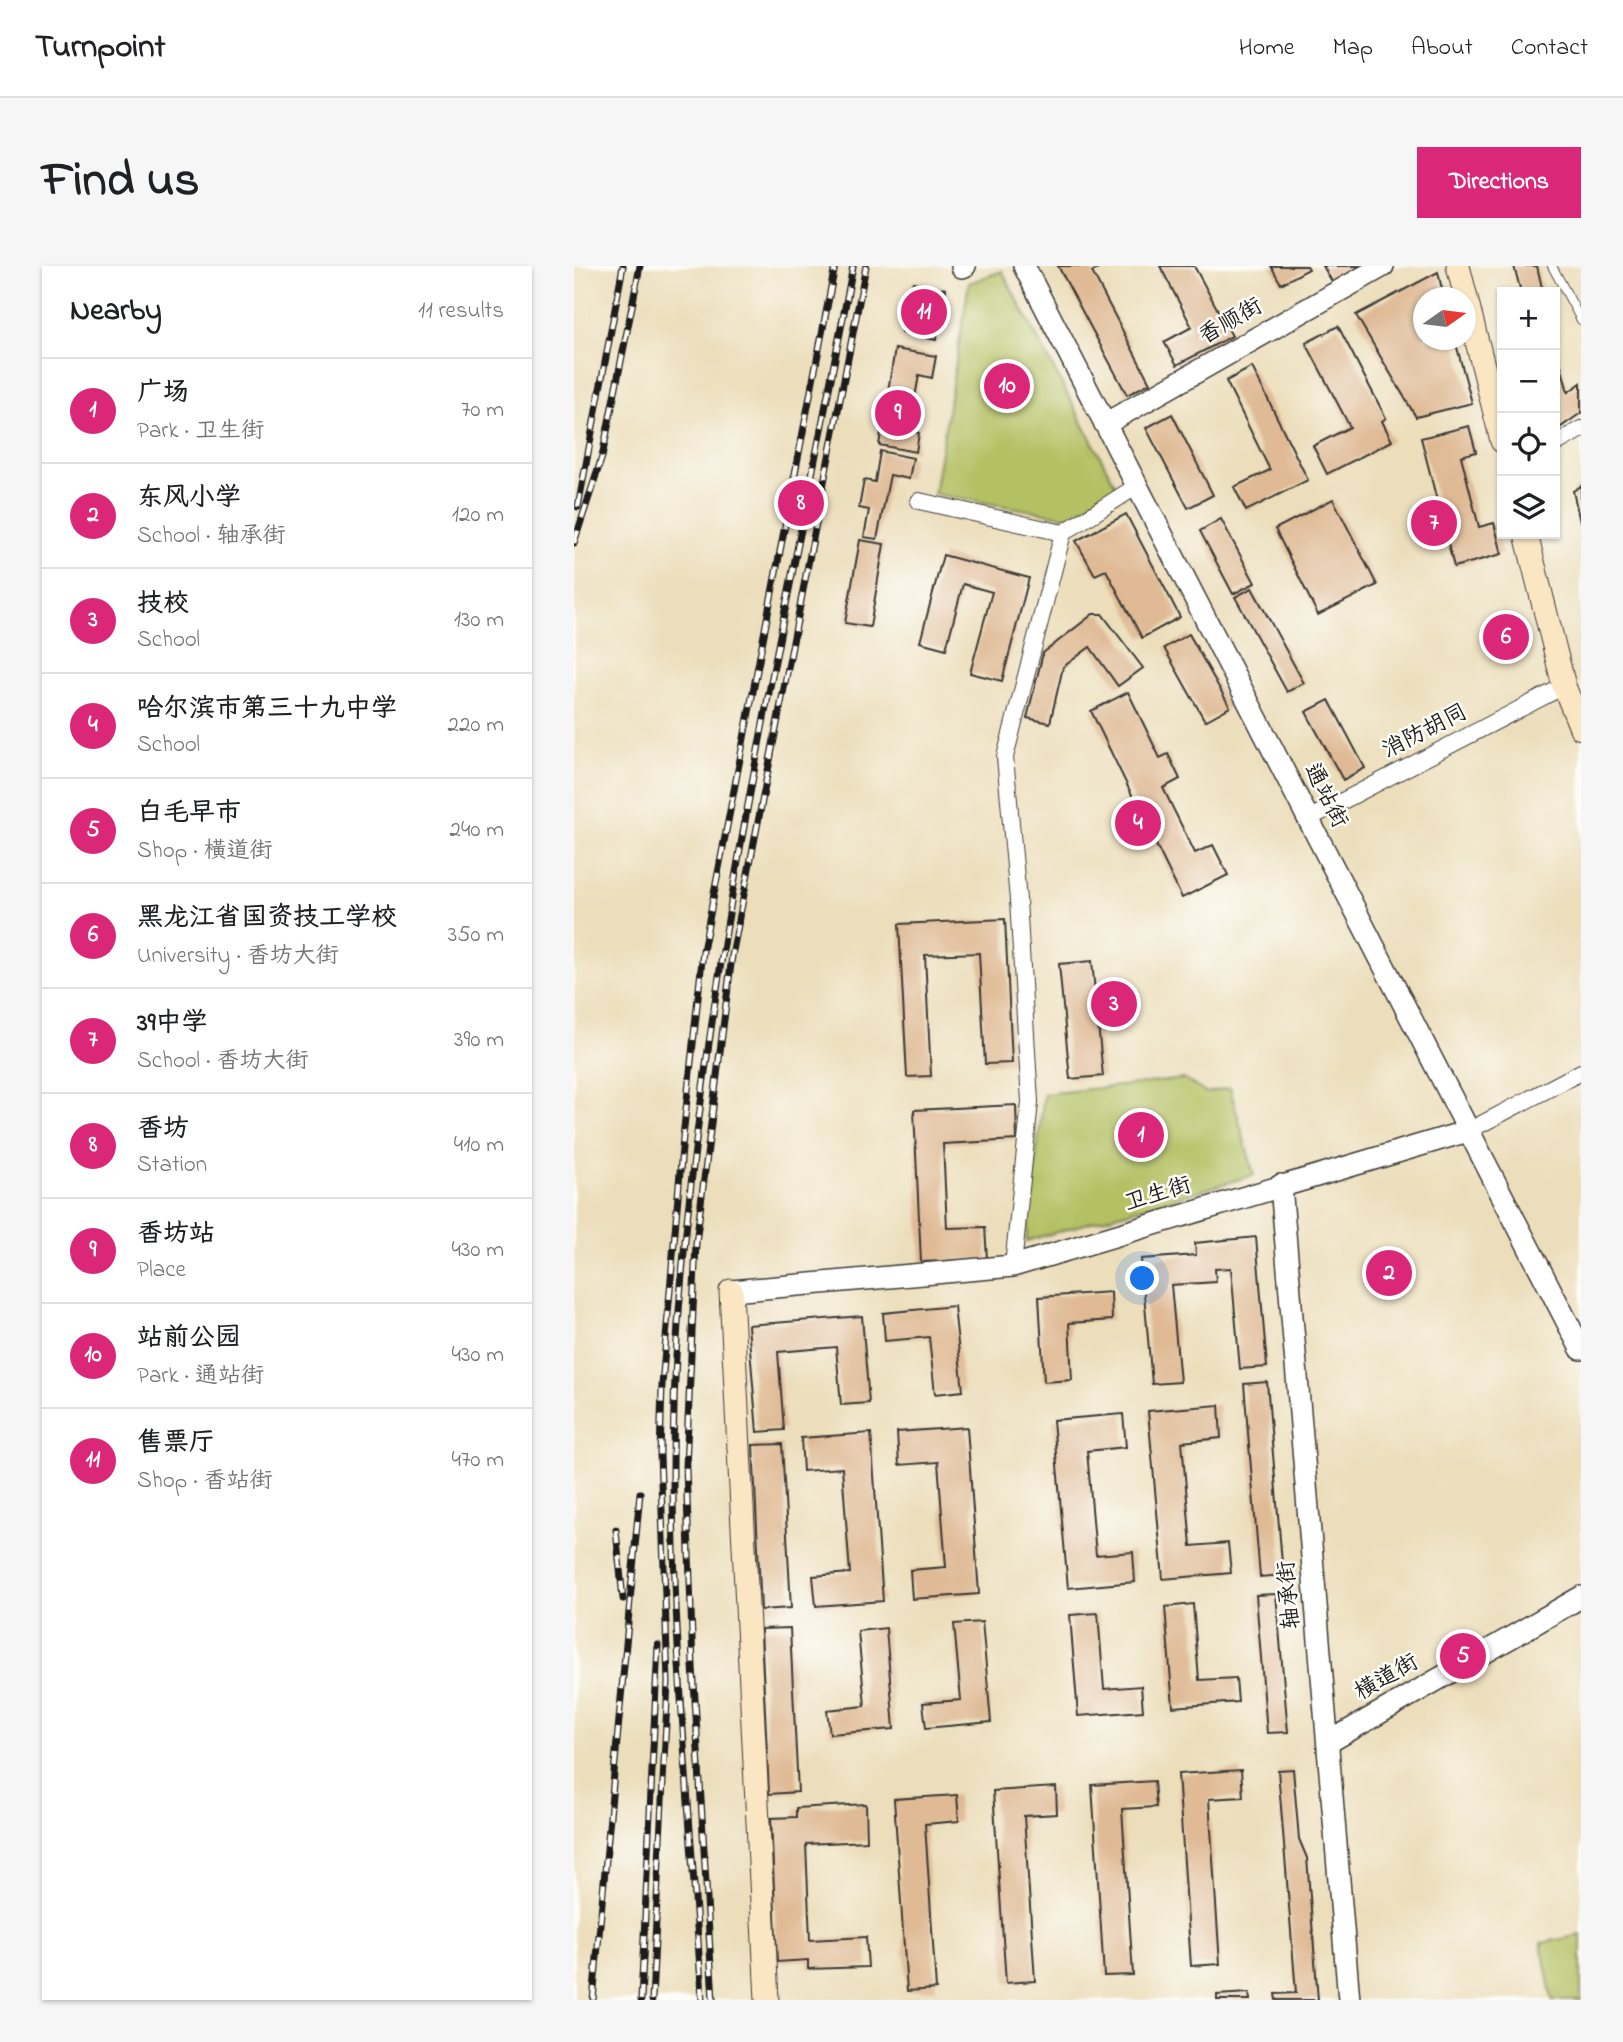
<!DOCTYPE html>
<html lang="en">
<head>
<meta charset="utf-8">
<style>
  body { margin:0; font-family:"Indie Flower","LXGW WenKai TC",sans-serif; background:#f6f6f6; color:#202124 }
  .controls { position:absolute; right:21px; top:21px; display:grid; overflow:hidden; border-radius:0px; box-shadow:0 2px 5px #0004 }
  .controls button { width:63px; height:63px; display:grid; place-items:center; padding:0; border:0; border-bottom:2px solid #e0e0e0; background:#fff; color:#202124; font:35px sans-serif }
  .compass { position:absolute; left:839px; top:21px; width:63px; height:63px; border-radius:50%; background:#fff; box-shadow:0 2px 5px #0004; rotate:76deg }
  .you { position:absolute; left:569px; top:1013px; width:24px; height:24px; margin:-18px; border:5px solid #fff; border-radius:50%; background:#1a73e8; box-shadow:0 0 0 10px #1a73e833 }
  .badge { display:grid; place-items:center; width:46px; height:46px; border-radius:50%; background:#db2777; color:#fff; font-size:23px; font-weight:700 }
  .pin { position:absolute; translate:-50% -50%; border:4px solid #fff; box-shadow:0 2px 7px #0006 }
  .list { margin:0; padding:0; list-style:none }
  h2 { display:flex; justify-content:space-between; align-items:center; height:91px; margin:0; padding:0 28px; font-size:30px }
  h2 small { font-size:23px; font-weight:400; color:#757577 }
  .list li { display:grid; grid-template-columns:46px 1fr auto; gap:21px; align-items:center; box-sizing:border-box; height:105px; padding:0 28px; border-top:2px solid #e0e0e0 }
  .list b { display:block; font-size:26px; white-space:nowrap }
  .list p { margin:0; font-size:23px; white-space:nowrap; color:#757577 }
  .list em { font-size:23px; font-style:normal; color:#757577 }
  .icon { flex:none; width:38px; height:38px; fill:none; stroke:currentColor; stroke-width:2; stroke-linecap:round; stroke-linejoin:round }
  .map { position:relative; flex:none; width:1007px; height:1734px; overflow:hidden; border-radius:0px }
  header { display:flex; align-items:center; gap:42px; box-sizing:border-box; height:98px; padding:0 35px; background:#fff; border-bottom:2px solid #e0e0e0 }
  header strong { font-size:33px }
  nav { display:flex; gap:38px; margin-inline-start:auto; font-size:24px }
  .intro { display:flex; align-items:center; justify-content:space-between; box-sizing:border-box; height:168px; padding:0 42px }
  h1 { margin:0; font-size:49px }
  .button { padding:18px 32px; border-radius:0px; background:#db2777; color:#fff; font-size:24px; font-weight:700 }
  main { display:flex; gap:42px; padding:0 42px }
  aside { flex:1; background:#fff; border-radius:0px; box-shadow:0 2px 5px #0004 }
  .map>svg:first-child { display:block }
  .green { fill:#b3c163; stroke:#686e40; stroke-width:2 }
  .building { fill:#dfba94 }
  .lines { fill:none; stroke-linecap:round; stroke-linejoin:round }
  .service-casing { stroke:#3b3934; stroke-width:10 }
  .minor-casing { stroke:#3b3934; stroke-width:18 }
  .tertiary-casing { stroke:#3b3934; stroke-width:24 }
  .secondary-casing { stroke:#3b3934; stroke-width:25 }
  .service { stroke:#fff; stroke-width:8 }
  .minor { stroke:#fff; stroke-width:16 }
  .tertiary { stroke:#fff; stroke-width:21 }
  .secondary { stroke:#fbe6c4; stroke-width:23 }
  .rail-casing { stroke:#1c1c1c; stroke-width:7 }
  .rail { stroke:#fdfcf7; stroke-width:4.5; stroke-dasharray:13; stroke-linecap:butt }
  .labels { text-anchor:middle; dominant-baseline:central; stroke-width:5; stroke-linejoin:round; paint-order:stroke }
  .street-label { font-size:23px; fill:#1c1c1c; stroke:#fdfcf7 }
</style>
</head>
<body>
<header>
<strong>Turnpoint</strong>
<nav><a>Home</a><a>Map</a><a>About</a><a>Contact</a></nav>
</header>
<div class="intro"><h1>Find us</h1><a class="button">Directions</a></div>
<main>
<aside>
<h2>Nearby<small>11 results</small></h2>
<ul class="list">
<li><span class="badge">1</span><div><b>广场</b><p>Park · 卫生街</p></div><em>70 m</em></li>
<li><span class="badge">2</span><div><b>东风小学</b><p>School · 轴承街</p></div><em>120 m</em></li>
<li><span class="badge">3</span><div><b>技校</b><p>School</p></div><em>130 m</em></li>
<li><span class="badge">4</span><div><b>哈尔滨市第三十九中学</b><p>School</p></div><em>220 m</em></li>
<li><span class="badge">5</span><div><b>白毛早市</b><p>Shop · 横道街</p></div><em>240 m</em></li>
<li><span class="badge">6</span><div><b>黑龙江省国资技工学校</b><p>University · 香坊大街</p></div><em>350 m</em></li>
<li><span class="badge">7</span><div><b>39中学</b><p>School · 香坊大街</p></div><em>390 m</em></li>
<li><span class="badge">8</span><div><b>香坊</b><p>Station</p></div><em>410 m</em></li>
<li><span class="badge">9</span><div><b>香坊站</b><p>Place</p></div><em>430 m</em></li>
<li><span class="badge">10</span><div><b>站前公园</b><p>Park · 通站街</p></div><em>430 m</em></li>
<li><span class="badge">11</span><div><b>售票厅</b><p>Shop · 香站街</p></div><em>470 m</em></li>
</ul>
</aside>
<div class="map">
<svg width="1007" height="1734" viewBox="0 0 1007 1734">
  <rect width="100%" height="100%" fill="#fdfcf7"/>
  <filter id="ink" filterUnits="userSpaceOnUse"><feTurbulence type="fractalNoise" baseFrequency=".0143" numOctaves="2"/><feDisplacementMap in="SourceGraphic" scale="14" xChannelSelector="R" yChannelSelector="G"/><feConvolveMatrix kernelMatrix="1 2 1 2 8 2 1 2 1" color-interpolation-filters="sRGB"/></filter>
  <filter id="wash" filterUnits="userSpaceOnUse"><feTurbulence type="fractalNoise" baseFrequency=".00686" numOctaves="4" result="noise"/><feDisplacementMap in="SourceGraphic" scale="28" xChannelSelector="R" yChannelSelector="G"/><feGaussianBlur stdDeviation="1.57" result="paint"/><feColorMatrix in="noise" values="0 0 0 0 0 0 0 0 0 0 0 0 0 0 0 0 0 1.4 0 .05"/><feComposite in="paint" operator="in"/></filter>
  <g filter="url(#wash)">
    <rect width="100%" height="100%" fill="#ecdebb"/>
    <g class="green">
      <path d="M 428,5 L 543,222 L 495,251 L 360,228 L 395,17 Z"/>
      <path d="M 610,813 L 632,827 L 656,822 L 680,909 L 452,975 L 470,828 Z"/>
      <path d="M 1007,1669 L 1007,1734 L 978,1734 L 967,1677 Z"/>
    </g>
    <g id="blocks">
      <g class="building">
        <path d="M 484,0 L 529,0 L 518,6 L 576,117 L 553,129 Z"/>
        <path d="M 586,0 L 620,0 L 658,70 L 603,99 L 590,76 L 618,61 Z"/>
        <path d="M 697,0 L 733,0 L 735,3 L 707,18 Z"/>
        <path d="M 749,0 L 804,0 L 763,24 Z"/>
        <path d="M 940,0 L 963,0 L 969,26 L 947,26 Z"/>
        <path d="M 864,6 L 870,32 L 850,32 L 850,74 L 881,74 L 898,137 L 842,151 L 782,49 Z"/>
        <path d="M 339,16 L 372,23 L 362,74 L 328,67 Z"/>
        <path d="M 764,60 L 812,152 L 808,155 L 818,175 L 753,208 L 739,180 L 776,161 L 732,77 Z"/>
        <path d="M 981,77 L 994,126 L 1007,117 L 1007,147 L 981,165 Z"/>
        <path d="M 321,83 L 362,90 L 358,112 L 345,109 L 335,165 L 345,167 L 342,186 L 305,179 Z"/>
        <path d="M 678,101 L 734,214 L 672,245 L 660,221 L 696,204 L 652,115 Z"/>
        <path d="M 598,148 L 639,229 L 614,242 L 572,162 Z"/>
        <path d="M 895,160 L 902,186 L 887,190 L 905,261 L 920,257 L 928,288 L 880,301 L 847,172 Z"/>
        <path d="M 306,185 L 339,192 L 335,213 L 316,209 L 303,273 L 290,271 L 295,244 L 285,242 L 290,214 L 301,216 Z"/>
        <path d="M 1007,220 L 1007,256 L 1006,256 L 999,225 Z"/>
        <path d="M 759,233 L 803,319 L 744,349 L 701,263 Z"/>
        <path d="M 552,248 L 606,351 L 568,372 L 532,304 L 521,309 L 502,275 Z"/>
        <path d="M 647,253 L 681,317 L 659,328 L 626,265 Z"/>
        <path d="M 286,274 L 310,278 L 296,361 L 271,357 Z"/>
        <path d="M 369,289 L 455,312 L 428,415 L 396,407 L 418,326 L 389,318 L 372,383 L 346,376 Z"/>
        <path d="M 678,322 L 730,417 L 713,426 L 661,331 Z"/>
        <path d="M 519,348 L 528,348 L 569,402 L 544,420 L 516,381 L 489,401 L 476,457 L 453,452 L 469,387 Z"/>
        <path d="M 615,368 L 656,441 L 631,455 L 590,382 Z"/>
        <path d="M 554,426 L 586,492 L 594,488 L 606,513 L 589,522 L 621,587 L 639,579 L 654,609 L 608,632 L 517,445 Z"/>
        <path d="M 755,434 L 791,502 L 769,514 L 732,446 Z"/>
        <path d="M 431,653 L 438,797 L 411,798 L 405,687 L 351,689 L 357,810 L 333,811 L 325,658 Z"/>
        <path d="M 518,695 L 529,810 L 496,813 L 485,698 Z"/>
        <path d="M 442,839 L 443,874 L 369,878 L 373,962 L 411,961 L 413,993 L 347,996 L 340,844 Z"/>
        <path d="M 682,971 L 693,1101 L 666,1103 L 657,1002 L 641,1003 L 642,1016 L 597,1019 L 606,1116 L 578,1118 L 567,993 L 622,989 L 621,977 Z"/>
        <path d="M 537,1026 L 538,1054 L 495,1057 L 498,1114 L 470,1116 L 465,1031 Z"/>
        <path d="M 380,1040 L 389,1125 L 361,1128 L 355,1071 L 311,1075 L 309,1047 Z"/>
        <path d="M 288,1050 L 295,1137 L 267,1139 L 262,1081 L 204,1086 L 210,1164 L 183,1166 L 174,1059 Z"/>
        <path d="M 693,1116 L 709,1309 L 686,1311 L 670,1118 Z"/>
        <path d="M 645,1139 L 647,1172 L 608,1176 L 617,1280 L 654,1277 L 657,1307 L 589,1313 L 574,1145 Z"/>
        <path d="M 549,1148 L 552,1181 L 513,1185 L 522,1289 L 559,1286 L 561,1316 L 494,1322 L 479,1154 Z"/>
        <path d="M 393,1161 L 405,1328 L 338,1333 L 336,1304 L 372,1301 L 364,1196 L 325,1199 L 323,1166 Z"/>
        <path d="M 297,1167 L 309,1335 L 242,1340 L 239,1310 L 276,1307 L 268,1202 L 229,1205 L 227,1172 Z"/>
        <path d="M 208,1178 L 217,1342 L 187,1344 L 179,1179 Z"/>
        <path d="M 702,1328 L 714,1466 L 693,1467 L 682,1329 Z"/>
        <path d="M 619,1338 L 625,1414 L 662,1412 L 664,1436 L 599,1441 L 591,1341 Z"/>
        <path d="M 524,1347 L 530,1423 L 567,1420 L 569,1445 L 504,1450 L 496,1349 Z"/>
        <path d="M 408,1356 L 417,1456 L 352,1462 L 349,1437 L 387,1434 L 380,1358 Z"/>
        <path d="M 216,1362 L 224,1526 L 195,1528 L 187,1363 Z"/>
        <path d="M 312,1362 L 320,1463 L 256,1468 L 253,1444 L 291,1440 L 284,1365 Z"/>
        <path d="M 719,1503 L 725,1573 L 733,1592 L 744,1734 L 702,1734 L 701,1728 L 722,1727 L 704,1504 Z"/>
        <path d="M 667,1504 L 669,1531 L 635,1533 L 646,1698 L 617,1700 L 604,1508 Z"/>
        <path d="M 580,1515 L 582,1541 L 548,1543 L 559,1709 L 530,1710 L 518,1519 Z"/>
        <path d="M 482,1521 L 483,1548 L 450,1550 L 461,1715 L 432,1717 L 419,1525 Z"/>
        <path d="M 383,1529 L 385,1555 L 351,1558 L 362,1723 L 333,1725 L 320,1533 Z"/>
        <path d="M 292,1538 L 293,1575 L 232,1578 L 236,1674 L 292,1671 L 294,1701 L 234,1703 L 234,1694 L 203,1696 L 197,1552 L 222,1551 L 222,1542 Z"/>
        <path d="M 675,1727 L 676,1734 L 643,1734 L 643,1729 Z"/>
      </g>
    </g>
  </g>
  <g filter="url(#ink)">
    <use href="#blocks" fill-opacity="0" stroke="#3b3934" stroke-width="2"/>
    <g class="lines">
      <defs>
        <path id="service" d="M 978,0 L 1007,54"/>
        <g id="minor">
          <path d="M 981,178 L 1007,163"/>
          <path d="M 345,235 L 489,267"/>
          <path d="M 734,553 L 990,420"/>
          <path d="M 894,865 L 1007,806"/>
          <path d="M 439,1000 L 456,836 L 444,634 L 431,491 L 489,267 L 563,220"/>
        </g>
        <g id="tertiary">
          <path d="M 450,0 L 1007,1083"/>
          <path d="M 388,1 L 391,0"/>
          <path d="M 531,158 L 809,0"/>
          <path d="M 707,919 L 775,1734"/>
          <path d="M 157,1025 L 439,1000 L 894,865"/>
          <path d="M 755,1476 L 1007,1331"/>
        </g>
        <g id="secondary">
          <path d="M 884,0 L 928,175"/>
          <path d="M 952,268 L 990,420 L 1007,462"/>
          <path d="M 157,1025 L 193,1734"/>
        </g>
      </defs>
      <use href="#service" class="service-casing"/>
      <use href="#minor" class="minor-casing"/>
      <use href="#tertiary" class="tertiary-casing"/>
      <use href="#secondary" class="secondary-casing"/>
      <use href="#service" class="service"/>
      <use href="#minor" class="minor"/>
      <use href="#tertiary" class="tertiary"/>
      <use href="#secondary" class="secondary"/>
      <defs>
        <g id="rail">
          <path d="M 4,241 L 49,0"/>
          <path d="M 0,277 L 28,191 L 66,0"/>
          <path d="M 42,1264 L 49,1333"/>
          <path d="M 19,1734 L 66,1227"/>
          <path d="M 67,1734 L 84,1379"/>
          <path d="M 78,1734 L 94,1416 L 86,1188 L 88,1119 L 109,871 L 129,685 L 261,0"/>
          <path d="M 128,1734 C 114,1510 88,1282 104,1058 C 130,701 212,351 279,0"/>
          <path d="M 139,1734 L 119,1400 L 112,1201 L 122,977 L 158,690 L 292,0"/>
        </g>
      </defs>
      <use href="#rail" class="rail-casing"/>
      <use href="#rail" class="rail"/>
    </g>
  </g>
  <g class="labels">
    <g class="street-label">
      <text transform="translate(657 56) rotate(-30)">香顺街</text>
      <text transform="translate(851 466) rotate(-27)">消防胡同</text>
      <text transform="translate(751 530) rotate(63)">通站街</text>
      <text transform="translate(584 929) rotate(-17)">卫生街</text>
      <text transform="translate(716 1329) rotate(-95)">轴承街</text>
      <text transform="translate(813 1412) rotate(-30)">横道街</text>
    </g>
  </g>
</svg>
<div class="controls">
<button>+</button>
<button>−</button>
<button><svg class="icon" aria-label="locate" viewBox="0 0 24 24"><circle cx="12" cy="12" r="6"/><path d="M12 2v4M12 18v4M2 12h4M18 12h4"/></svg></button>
<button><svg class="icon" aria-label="layers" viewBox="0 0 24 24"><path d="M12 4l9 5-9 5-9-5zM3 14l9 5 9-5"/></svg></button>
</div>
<svg class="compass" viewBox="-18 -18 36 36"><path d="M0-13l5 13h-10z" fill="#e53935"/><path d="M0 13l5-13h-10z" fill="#757577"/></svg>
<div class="you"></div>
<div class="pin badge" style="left:567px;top:869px">1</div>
<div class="pin badge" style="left:815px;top:1007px">2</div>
<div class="pin badge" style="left:540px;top:738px">3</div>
<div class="pin badge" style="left:564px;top:557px">4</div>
<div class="pin badge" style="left:889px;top:1390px">5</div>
<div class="pin badge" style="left:932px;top:371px">6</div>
<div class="pin badge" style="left:860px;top:257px">7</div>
<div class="pin badge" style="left:227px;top:237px">8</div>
<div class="pin badge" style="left:324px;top:147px">9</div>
<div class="pin badge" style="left:433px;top:120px">10</div>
<div class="pin badge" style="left:350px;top:46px">11</div>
</div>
</main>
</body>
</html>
